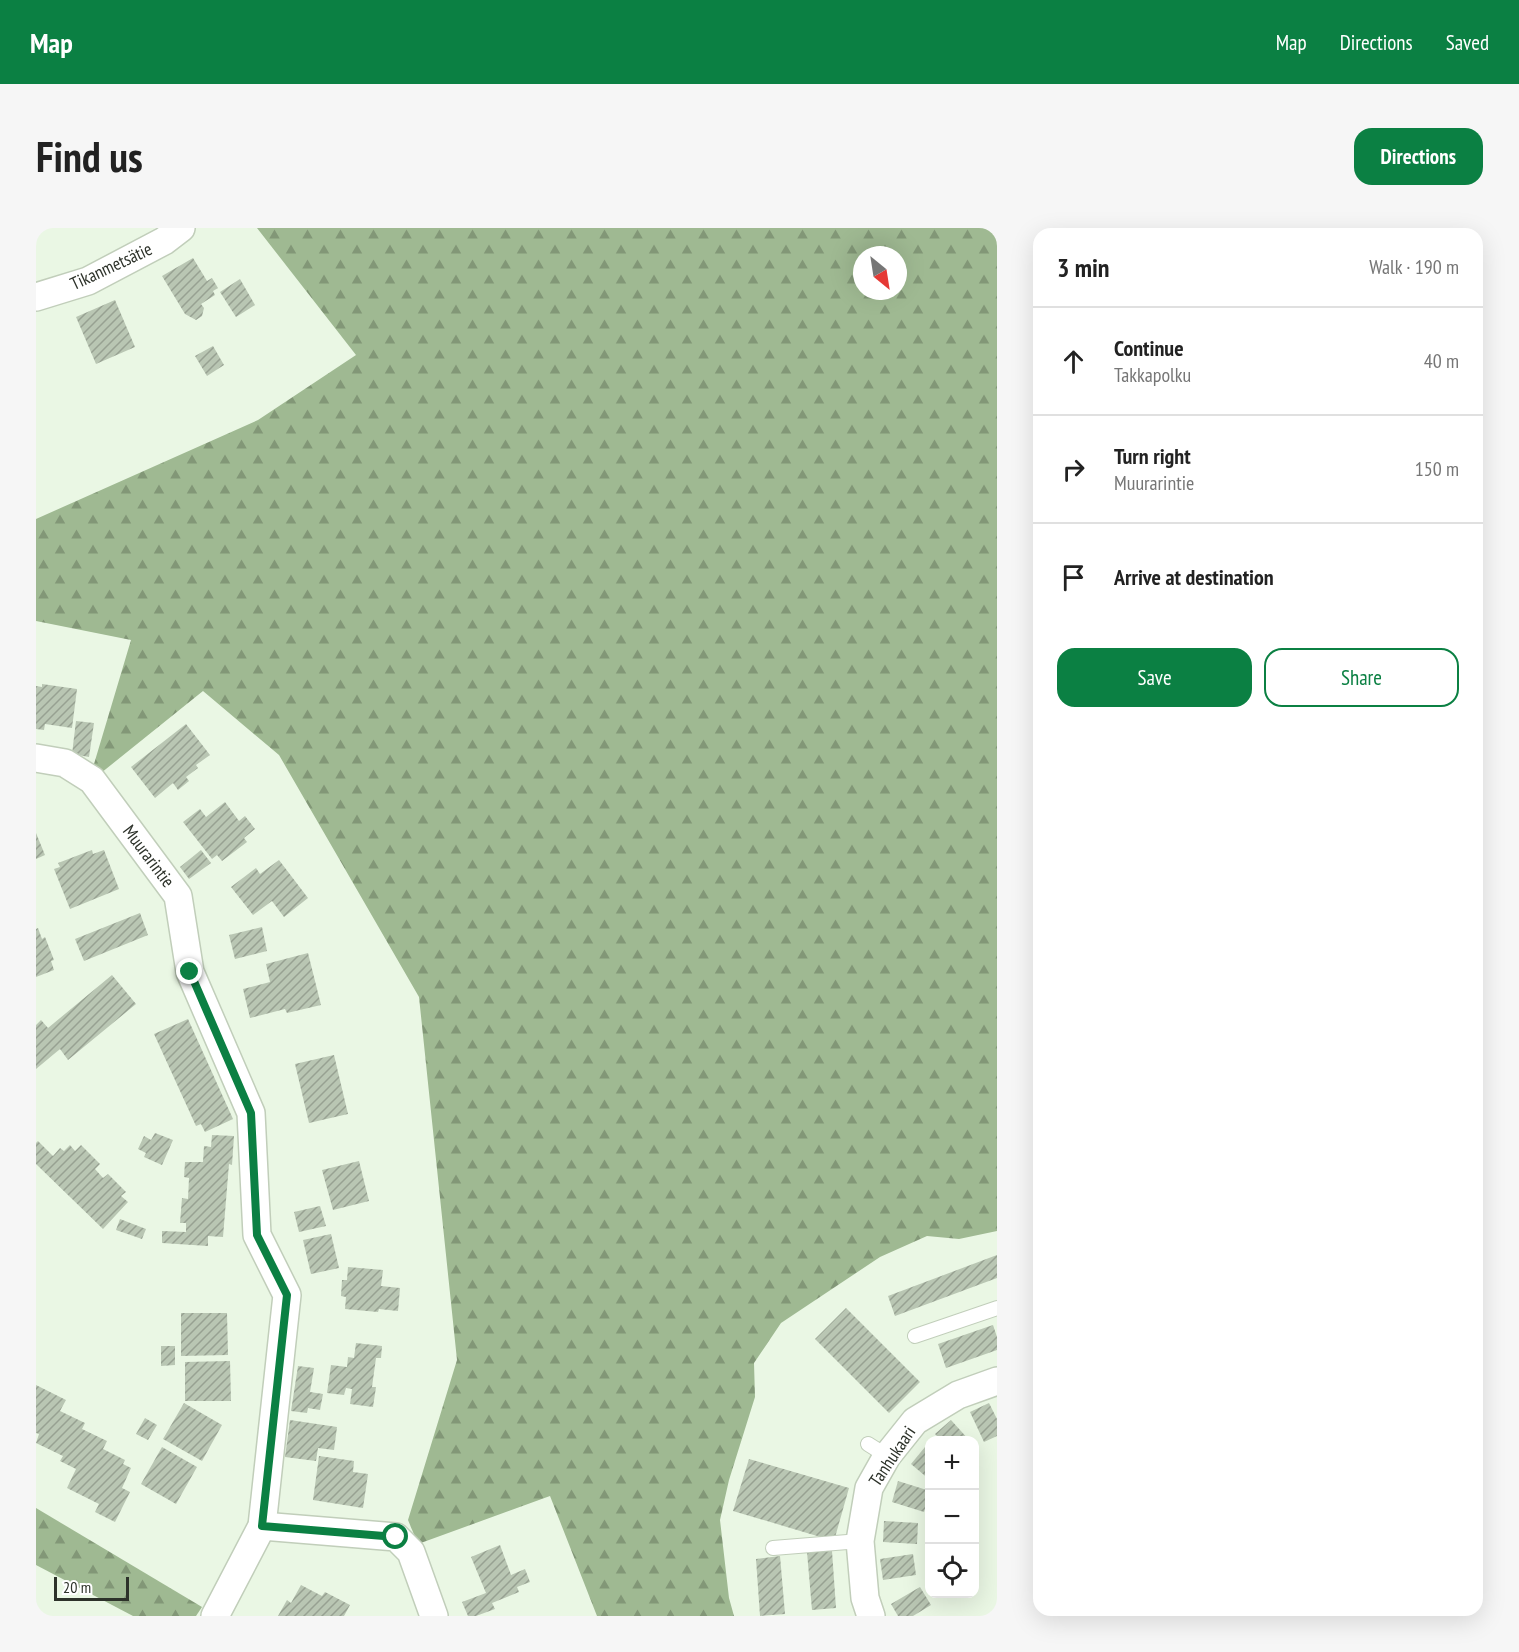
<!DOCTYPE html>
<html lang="en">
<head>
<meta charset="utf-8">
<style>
  body { margin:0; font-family:"PT Sans Narrow",sans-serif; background:#f6f6f6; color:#222 }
  .controls { position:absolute; right:18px; bottom:18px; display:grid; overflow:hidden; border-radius:12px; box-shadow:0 6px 24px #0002 }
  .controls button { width:54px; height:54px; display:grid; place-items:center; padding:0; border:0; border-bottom:2px solid #e0e0e0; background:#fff; color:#222; font:30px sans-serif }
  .compass { position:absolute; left:817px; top:18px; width:54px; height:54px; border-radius:50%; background:#fff; box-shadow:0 6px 24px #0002; rotate:150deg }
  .scale { position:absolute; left:18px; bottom:15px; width:75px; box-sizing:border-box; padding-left:6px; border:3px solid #2d322a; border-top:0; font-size:16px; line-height:21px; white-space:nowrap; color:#2d322a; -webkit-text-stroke:4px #fff; paint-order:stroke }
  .stop { position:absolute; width:18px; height:18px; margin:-14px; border:4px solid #0b8043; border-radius:50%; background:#fff }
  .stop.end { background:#0b8043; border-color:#fff; box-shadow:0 2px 6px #0008 }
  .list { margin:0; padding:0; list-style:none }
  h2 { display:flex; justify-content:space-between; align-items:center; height:78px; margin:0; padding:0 24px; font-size:26px }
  h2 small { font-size:20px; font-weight:400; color:#767676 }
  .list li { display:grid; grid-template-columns:39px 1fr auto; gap:18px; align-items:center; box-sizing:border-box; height:108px; padding:0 24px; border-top:2px solid #e0e0e0 }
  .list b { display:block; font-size:22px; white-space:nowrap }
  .list p { margin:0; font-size:20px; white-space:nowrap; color:#767676 }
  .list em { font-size:20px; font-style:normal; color:#767676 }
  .actions { display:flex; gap:12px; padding:18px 24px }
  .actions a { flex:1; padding:14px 0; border:2px solid #0b8043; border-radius:18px; text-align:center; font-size:21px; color:#0b8043 }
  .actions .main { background:#0b8043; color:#fff }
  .icon { flex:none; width:33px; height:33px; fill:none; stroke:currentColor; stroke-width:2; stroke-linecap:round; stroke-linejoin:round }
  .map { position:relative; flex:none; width:961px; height:1388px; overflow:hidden; border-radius:18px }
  header { display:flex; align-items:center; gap:36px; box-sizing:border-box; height:84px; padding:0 30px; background:#0b8043; color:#fff }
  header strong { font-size:28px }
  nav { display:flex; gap:33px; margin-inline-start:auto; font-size:21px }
  .intro { display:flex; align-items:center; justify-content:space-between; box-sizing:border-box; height:144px; padding:0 36px }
  h1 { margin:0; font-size:42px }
  .button { padding:15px 27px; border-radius:18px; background:#0b8043; color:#fff; font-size:21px; font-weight:700 }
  main { display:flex; gap:36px; padding:0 36px }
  aside { flex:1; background:#fff; border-radius:18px; box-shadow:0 6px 24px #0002 }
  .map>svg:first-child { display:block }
  .forest { fill:url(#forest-firs); fill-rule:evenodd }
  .building { fill:url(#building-hatch) }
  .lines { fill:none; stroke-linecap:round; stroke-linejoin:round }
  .lane-casing { stroke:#c1ceba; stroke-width:16 }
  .street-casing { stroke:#c1ceba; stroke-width:30 }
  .lane { stroke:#fff; stroke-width:14 }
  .street { stroke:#fff; stroke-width:27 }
  .route { stroke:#0b8043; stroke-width:8 }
  .labels { text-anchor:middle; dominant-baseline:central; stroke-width:6; stroke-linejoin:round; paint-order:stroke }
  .street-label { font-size:18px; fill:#2d322a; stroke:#fff }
</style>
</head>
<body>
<header>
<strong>Map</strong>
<nav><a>Map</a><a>Directions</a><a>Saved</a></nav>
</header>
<div class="intro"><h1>Find us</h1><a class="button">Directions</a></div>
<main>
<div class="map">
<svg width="961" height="1388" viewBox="0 0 961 1388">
  <defs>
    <pattern id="forest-firs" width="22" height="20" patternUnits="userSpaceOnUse" patternTransform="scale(1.5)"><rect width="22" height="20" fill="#9fb992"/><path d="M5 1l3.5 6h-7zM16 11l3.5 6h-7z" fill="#829777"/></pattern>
    <pattern id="building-hatch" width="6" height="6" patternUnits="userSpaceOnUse" patternTransform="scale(1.5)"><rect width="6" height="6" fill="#b9c6b3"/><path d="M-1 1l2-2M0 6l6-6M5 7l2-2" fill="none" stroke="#97a192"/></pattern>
  </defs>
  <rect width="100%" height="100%" fill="#eaf7e4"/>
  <g class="forest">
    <path d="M 221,0 L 961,0 L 961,1003 L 923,1011 L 891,1008 L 844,1029 L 745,1095 L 718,1135 L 719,1169 L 693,1252 L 684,1292 L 693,1370 L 698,1388 L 561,1388 L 514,1268 L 382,1316 L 372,1292 L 421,1132 L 383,769 L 243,527 L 167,463 L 65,545 L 58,536 L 95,412 L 0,393 L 0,291 L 222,192 L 320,127 ZM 826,27 L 862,27 L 862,63 L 826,63 Z"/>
    <path d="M 0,1280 L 166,1379 L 160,1388 L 97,1388 L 0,1337 Z"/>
  </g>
  <g class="building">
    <path d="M 157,30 L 171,53 L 176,50 L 182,60 L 177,63 L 179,67 L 165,76 L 168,80 L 166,88 L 160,92 L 149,86 L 126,48 Z"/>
    <path d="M 204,51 L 219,77 L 200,89 L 184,64 Z"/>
    <path d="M 79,72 L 99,119 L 60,136 L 40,89 Z"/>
    <path d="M 177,118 L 188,137 L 171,148 L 159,128 Z"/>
    <path d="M 6,456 L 41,461 L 36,500 L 9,496 L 8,502 L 0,501 L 0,458 L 6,459 Z"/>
    <path d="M 40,493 L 58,495 L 53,529 L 36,526 Z"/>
    <path d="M 150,496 L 174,527 L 160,537 L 162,540 L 150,549 L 153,553 L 142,562 L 137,555 L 119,570 L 95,539 Z"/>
    <path d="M 189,574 L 203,593 L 209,588 L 219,601 L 208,610 L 211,614 L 186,633 L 181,627 L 176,631 L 147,594 L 164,581 L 170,589 Z"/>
    <path d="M 0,605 L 9,627 L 0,631 Z"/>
    <path d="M 56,622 L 57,626 L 68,622 L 83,661 L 34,681 L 18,641 L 24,639 L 22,635 Z"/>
    <path d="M 165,622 L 175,635 L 153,651 L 144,639 Z"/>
    <path d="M 243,632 L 272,670 L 248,689 L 236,673 L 217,687 L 195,659 L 220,640 L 224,646 Z"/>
    <path d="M 104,685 L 112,707 L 48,733 L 39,711 Z"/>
    <path d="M 226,699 L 231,723 L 199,731 L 193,707 Z"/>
    <path d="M 2,700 L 6,711 L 9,709 L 18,732 L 15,733 L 18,742 L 0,749 L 0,701 Z"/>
    <path d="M 272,725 L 285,777 L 251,785 L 249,781 L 214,790 L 207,761 L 234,754 L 230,736 Z"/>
    <path d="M 76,747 L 100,776 L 32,832 L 24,821 L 0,841 L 0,797 L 5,792 L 12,800 Z"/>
    <path d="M 152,791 L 197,891 L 169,904 L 165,896 L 160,898 L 118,806 Z"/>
    <path d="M 298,827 L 312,886 L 273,895 L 259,836 Z"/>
    <path d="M 119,905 L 137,912 L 126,937 L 108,929 L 110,925 L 102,921 L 108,908 L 115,912 Z"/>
    <path d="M 176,907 L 198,908 L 196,937 L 193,936 L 187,1009 L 172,1008 L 172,1018 L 126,1015 L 126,1003 L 150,1004 L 150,995 L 144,995 L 146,970 L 152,971 L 153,950 L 148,949 L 149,934 L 167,934 L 168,918 L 175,919 Z"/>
    <path d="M 2,913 L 17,928 L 24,920 L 28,923 L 34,917 L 39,923 L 45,917 L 64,936 L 59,941 L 67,950 L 72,946 L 90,964 L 85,968 L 92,974 L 67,1001 L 0,936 L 0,915 Z"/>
    <path d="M 323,933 L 333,973 L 297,982 L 286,942 Z"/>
    <path d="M 284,978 L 290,998 L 263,1004 L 258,984 Z"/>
    <path d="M 84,991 L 110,1001 L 106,1011 L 80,1002 Z"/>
    <path d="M 295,1006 L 303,1040 L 275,1046 L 267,1012 Z"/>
    <path d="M 961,1027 L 961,1050 L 859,1088 L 852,1068 Z"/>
    <path d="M 312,1039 L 347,1042 L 345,1058 L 364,1060 L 362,1083 L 343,1081 L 342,1084 L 309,1081 L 310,1069 L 305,1068 L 306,1052 L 311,1052 Z"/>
    <path d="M 810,1080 L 884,1154 L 853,1185 L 779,1111 Z"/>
    <path d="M 145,1085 L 191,1085 L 192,1127 L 145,1128 Z"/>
    <path d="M 957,1097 L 961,1109 L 961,1122 L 910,1140 L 902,1116 Z"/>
    <path d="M 320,1115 L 346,1118 L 345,1130 L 340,1130 L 336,1159 L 340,1159 L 337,1179 L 314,1176 L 316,1161 L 310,1160 L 308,1167 L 291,1165 L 295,1137 L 311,1139 L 312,1129 L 318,1130 Z"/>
    <path d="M 125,1118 L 139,1118 L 139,1137 L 125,1138 Z"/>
    <path d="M 194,1133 L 195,1173 L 149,1173 L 149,1134 Z"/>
    <path d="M 262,1138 L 278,1140 L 274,1164 L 287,1166 L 284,1182 L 272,1180 L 271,1185 L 255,1183 Z"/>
    <path d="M 0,1157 L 30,1172 L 24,1183 L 49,1195 L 46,1201 L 71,1213 L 67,1221 L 89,1232 L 87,1236 L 95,1240 L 86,1260 L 94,1264 L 79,1294 L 59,1284 L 63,1276 L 31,1260 L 40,1241 L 24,1233 L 27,1228 L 0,1215 L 3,1206 L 0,1205 Z"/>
    <path d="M 148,1175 L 186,1197 L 166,1233 L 127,1211 Z"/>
    <path d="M 953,1175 L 961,1191 L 961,1208 L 948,1214 L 934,1184 Z"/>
    <path d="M 109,1190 L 121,1197 L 112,1212 L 100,1206 Z"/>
    <path d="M 254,1192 L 301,1199 L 298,1222 L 282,1220 L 280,1233 L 249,1229 Z"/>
    <path d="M 915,1192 L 933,1212 L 905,1212 L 899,1206 Z"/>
    <path d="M 126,1219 L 161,1239 L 140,1276 L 105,1256 Z"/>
    <path d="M 889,1219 L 894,1223 L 894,1252 L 875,1236 Z"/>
    <path d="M 283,1228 L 318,1233 L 317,1244 L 332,1246 L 327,1280 L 277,1272 Z"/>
    <path d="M 713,1231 L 813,1260 L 798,1313 L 697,1283 Z"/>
    <path d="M 862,1253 L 894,1263 L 888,1284 L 856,1274 Z"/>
    <path d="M 848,1293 L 882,1295 L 881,1316 L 847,1314 Z"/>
    <path d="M 464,1317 L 475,1347 L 489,1341 L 494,1354 L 481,1359 L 483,1364 L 456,1375 L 459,1381 L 440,1388 L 432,1388 L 426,1374 L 450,1365 L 435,1329 Z"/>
    <path d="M 796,1323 L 800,1380 L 776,1382 L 771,1324 Z"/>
    <path d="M 877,1326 L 880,1347 L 847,1352 L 844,1331 Z"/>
    <path d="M 744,1328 L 749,1386 L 724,1388 L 720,1331 Z"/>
    <path d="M 265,1357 L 286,1368 L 289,1364 L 314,1377 L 308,1388 L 242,1388 L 251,1372 L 255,1375 Z"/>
    <path d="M 884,1359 L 895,1377 L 877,1388 L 862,1388 L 855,1376 Z"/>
  </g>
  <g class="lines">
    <defs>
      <g id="lane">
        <path d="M 879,1108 L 961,1080"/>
        <path d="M 832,1216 L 851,1228"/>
        <path d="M 737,1320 L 824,1313"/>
      </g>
      <g id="street">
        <path d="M 0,69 L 52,53 L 128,13 L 145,0"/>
        <path d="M 0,530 L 29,535 L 56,552 L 142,668 L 154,744 L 215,885 L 221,1007 L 251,1067 L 226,1298 L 179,1388"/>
        <path d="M 226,1298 L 360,1309 L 375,1324 L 398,1388"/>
        <path d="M 835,1388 L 829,1370 L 824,1313 L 833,1260 L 851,1228 L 879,1193 L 922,1167 L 961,1153"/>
      </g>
    </defs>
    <use href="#lane" class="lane-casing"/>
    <use href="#street" class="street-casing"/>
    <use href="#lane" class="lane"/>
    <use href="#street" class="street"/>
  </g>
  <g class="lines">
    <path class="route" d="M 154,744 L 215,885 L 221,1007 L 251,1067 L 226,1298 L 360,1309"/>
  </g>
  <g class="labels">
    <g class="street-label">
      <text transform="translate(75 38) rotate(-25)">Tikanmetsätie</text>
      <text transform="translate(113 628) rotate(53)">Muurarintie</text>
      <text transform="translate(856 1228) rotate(-56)">Tanhukaari</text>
    </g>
  </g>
</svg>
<div class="controls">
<button>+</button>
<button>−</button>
<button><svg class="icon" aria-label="locate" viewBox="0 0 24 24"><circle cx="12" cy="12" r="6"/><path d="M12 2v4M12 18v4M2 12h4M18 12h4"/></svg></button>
</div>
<svg class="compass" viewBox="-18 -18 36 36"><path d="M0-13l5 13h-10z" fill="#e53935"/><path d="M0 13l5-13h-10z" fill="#767676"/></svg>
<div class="scale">20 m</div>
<div class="stop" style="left:360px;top:1309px"></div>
<div class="stop end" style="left:154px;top:744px"></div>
</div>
<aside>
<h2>3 min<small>Walk · 190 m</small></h2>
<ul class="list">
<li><svg class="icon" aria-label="ahead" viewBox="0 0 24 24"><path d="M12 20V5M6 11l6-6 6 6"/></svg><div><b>Continue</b><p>Takkapolku</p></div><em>40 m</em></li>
<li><svg class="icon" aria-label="right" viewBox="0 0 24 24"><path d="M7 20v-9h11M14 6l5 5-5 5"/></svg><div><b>Turn right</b><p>Muurarintie</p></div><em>150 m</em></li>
<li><svg class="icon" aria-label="arrive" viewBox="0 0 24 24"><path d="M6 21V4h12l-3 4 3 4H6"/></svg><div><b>Arrive at destination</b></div></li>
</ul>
<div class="actions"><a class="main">Save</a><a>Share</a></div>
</aside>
</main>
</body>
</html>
